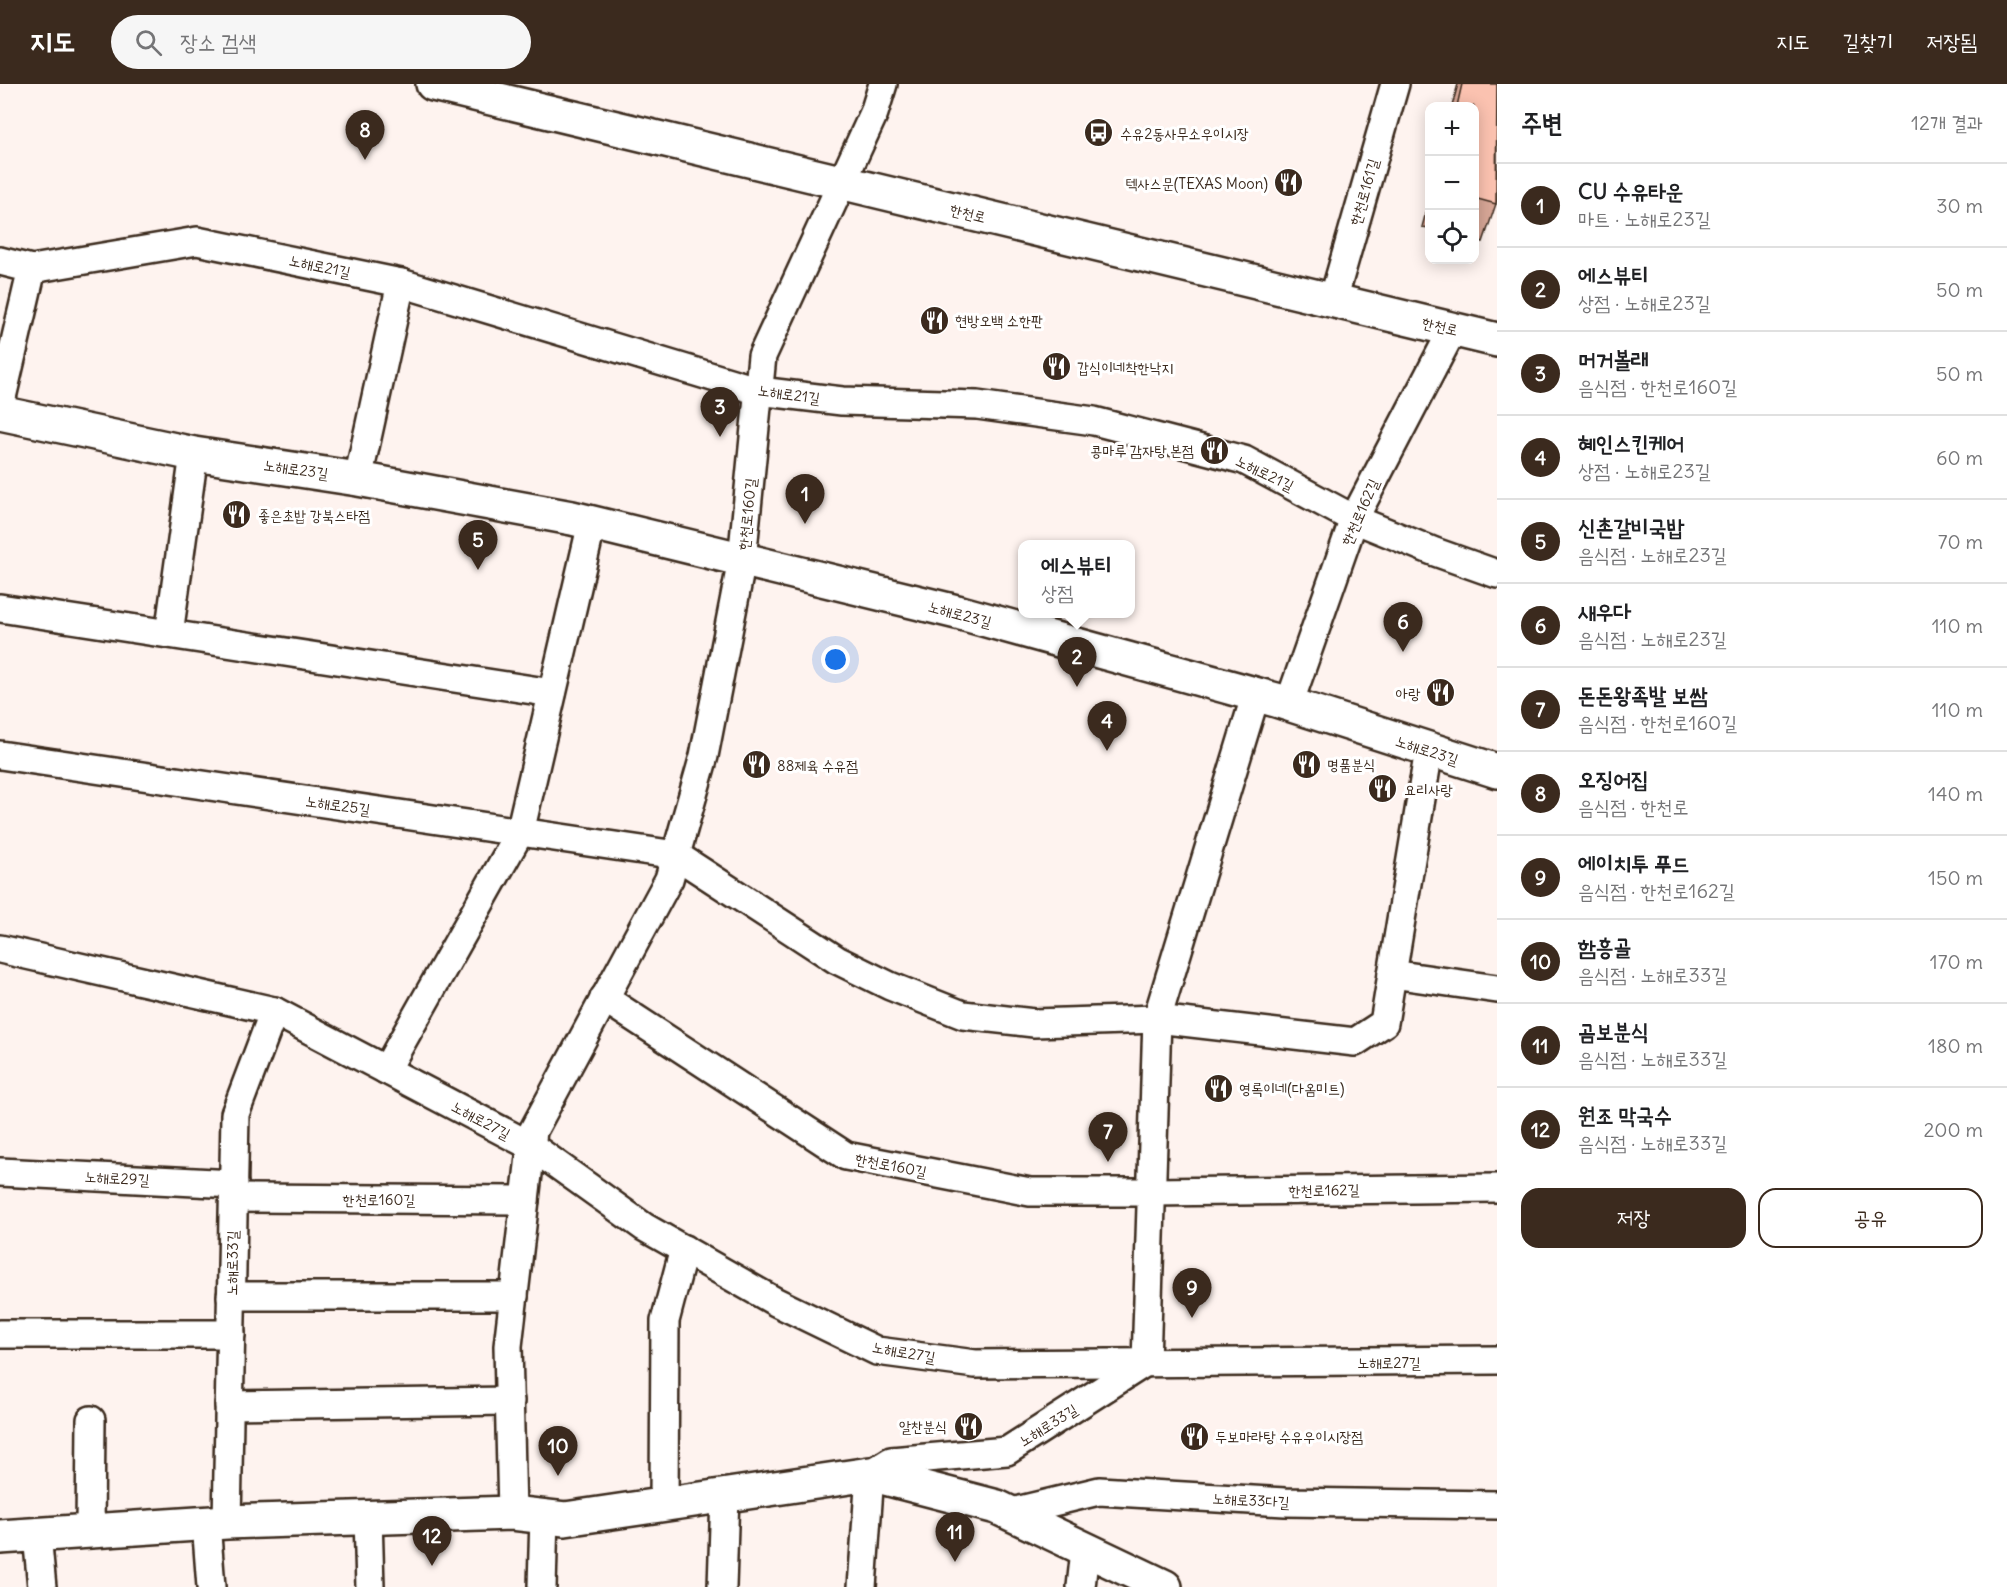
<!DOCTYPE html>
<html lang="ko">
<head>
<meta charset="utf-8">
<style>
  body { margin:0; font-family:Delius,"Poor Story",sans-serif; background:#f6f6f6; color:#202124 }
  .controls { position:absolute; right:18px; top:18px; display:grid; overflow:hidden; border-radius:12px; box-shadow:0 3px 15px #0003 }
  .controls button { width:54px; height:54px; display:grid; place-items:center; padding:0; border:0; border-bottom:2px solid #e0e0e0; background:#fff; color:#202124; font:30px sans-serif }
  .you { position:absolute; left:836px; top:576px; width:21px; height:21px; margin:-15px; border:4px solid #fff; border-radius:50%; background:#1a73e8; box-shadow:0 0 0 9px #1a73e833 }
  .badge { display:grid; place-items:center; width:39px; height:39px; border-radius:50%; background:#3b2a1e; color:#fff; font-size:20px; font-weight:700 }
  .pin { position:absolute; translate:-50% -50px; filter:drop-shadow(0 2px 3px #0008) }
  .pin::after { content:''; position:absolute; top:32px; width:21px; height:18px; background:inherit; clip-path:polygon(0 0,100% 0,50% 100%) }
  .popup { position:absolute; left:1018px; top:456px; width:117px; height:78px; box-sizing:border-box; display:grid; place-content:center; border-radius:12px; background:#fff; filter:drop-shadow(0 2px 4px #0005); font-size:20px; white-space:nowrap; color:#757577 }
  .popup b { font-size:22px; color:#202124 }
  .popup::after { content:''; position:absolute; left:50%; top:100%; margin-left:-12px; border:12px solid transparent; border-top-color:#fff }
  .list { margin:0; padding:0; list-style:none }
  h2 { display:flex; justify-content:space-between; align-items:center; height:78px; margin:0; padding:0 24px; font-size:26px }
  h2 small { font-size:20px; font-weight:400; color:#757577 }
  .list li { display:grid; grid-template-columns:39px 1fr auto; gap:18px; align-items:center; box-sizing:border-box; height:84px; padding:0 24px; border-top:2px solid #e0e0e0 }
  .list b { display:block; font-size:22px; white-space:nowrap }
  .list p { margin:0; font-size:20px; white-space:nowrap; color:#757577 }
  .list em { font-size:20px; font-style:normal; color:#757577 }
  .actions { display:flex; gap:12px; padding:18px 24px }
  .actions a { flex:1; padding:14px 0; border:2px solid #3b2a1e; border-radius:18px; text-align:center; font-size:21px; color:#3b2a1e }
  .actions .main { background:#3b2a1e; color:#fff }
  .icon { flex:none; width:33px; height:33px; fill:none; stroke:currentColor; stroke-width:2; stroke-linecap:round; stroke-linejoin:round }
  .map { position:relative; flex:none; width:1497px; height:1503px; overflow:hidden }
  header { display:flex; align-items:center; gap:36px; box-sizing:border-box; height:84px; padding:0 30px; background:#3b2a1e; color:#fff }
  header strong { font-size:28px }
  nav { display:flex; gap:33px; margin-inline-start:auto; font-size:21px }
  .search { width:420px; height:54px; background:#f6f6f6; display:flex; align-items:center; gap:15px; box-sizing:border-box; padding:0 21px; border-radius:33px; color:#757577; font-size:22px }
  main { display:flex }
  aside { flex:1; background:#fff }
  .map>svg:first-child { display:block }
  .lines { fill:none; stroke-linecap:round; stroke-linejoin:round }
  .minor-casing { stroke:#3b2a1e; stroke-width:32 }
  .tertiary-casing { stroke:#3b2a1e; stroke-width:38 }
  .minor { stroke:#fff; stroke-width:27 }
  .tertiary { stroke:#fff; stroke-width:33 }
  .wall { fill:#d8a797; stroke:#3b2a1e; stroke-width:1.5 }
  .building { fill:#fbc2b0; stroke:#3b2a1e; stroke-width:1.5 }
  .labels { text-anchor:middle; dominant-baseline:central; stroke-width:6; stroke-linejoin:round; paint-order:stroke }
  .poi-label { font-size:15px; fill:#3b2a1e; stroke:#fff; text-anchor:start }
  .street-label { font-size:15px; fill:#3b2a1e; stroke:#fff }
</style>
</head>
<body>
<header>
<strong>지도</strong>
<div class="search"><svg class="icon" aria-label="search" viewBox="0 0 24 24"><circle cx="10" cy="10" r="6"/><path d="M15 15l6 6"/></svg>장소 검색</div>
<nav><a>지도</a><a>길찾기</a><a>저장됨</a></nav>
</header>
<main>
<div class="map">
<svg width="1497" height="1503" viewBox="0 0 1497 1503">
  <rect width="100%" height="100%" fill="#fef3ef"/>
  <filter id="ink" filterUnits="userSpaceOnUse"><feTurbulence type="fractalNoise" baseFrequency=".0167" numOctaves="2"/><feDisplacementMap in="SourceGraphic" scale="12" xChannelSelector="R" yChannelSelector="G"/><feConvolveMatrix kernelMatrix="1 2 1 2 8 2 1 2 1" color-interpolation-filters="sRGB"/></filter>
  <g filter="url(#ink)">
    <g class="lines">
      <defs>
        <g id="minor">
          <path d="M 0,177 L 32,185 L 197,157 L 401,199 L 759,307 L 842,317 L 977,321 L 1094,337 L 1244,376 L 1354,435 L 1435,468 L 1497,490"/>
          <path d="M 1333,216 L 1395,0"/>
          <path d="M 0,322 L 32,185"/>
          <path d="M 358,395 L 401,199"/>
          <path d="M 0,524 L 552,609"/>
          <path d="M 169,550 L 194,370"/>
          <path d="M 1289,620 L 1354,435 L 1453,245"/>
          <path d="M 0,671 L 676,771 L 837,876 L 890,902 L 963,931 L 1034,939 L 1157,935 L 1355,958 L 1384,939 L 1429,666"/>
          <path d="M 0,865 L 274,927 L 531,1062 L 644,1143 L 776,1218 L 877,1267 L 975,1280 L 1497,1276"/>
          <path d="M 1392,890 L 1497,905"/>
          <path d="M 604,914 L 846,1072 L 1030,1108 L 1152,1108 L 1497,1104"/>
          <path d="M 386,986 L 520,748 L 592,439"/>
          <path d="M 0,1088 L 234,1100"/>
          <path d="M 234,1114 L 525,1116"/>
          <path d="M 231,1212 L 514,1212"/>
          <path d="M 0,1250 L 231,1250"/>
          <path d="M 1146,1278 L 1157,935 L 1256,610"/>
          <path d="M 229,1321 L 510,1317"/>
          <path d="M 664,1420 L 665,1237 L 684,1165"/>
          <path d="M 512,1429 L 508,1262 L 533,1047 L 669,795 L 704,672 L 742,476 L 762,272 L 874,29 L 883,0"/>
          <path d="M 1008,1429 L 1099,1407 L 1285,1418 L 1497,1421"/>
          <path d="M 368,1433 L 370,1503"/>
          <path d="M 206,1438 L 211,1503"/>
          <path d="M 227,1438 L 235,1030 L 274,927"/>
          <path d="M 90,1447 L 91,1336"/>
          <path d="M 37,1451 L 42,1503"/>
          <path d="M 542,1503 L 544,1432"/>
          <path d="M 722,1503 L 725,1411"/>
          <path d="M 862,1503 L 870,1390 L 891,1377 L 1007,1367 L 1146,1278"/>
          <path d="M 1081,1503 L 1085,1466"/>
        </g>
        <g id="tertiary">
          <path d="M 433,0 L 1497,256"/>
          <path d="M 0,329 L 194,370 L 358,395 L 572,434 L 961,529 L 1276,616 L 1497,687"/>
          <path d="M 0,1453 L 227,1438 L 512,1429 L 565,1435 L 870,1390 L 997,1423 L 1165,1503"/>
        </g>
      </defs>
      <use href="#minor" class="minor-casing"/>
      <use href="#tertiary" class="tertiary-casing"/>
      <use href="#minor" class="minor"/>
      <use href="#tertiary" class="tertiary"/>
    </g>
    <g class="wall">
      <path d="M 1458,0 L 1497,0 L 1497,117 L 1483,158 L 1474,156 L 1474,22 L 1452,22 Z"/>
      <path d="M 1430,113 L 1430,144 L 1422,143 Z"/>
    </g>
    <path class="building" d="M 1462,0 L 1497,0 L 1496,120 L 1474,114 L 1474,22 L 1457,22 Z"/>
  </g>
  <defs>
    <symbol id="bus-disc" viewBox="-11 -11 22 22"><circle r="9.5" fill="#3b2a1e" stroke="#fff"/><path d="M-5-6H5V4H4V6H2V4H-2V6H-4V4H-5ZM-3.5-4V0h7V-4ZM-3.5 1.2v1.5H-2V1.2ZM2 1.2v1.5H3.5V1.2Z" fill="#fff"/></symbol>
    <symbol id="restaurant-disc" viewBox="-11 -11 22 22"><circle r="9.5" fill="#3b2a1e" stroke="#fff"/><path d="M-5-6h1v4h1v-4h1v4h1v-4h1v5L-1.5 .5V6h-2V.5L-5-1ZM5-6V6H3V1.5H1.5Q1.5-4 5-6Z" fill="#fff"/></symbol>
  </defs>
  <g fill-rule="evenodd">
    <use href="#bus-disc" x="1082" y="32" width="33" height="33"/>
    <use href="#restaurant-disc" x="1272" y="82" width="33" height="33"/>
    <use href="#restaurant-disc" x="918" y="220" width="33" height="33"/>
    <use href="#restaurant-disc" x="1040" y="266" width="33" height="33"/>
    <use href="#restaurant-disc" x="1198" y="350" width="33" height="33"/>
    <use href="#restaurant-disc" x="220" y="414" width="33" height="33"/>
    <use href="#restaurant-disc" x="1424" y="592" width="33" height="33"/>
    <use href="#restaurant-disc" x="1290" y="664" width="33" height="33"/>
    <use href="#restaurant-disc" x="740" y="664" width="33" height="33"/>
    <use href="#restaurant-disc" x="1366" y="688" width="33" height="33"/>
    <use href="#restaurant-disc" x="1202" y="988" width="33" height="33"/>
    <use href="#restaurant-disc" x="952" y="1326" width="33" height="33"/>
    <use href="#restaurant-disc" x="1178" y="1336" width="33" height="33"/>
  </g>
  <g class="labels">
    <g class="poi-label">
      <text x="1120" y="49">수유2동사무소우이시장</text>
      <text x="1268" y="99" text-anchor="end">텍사스문(TEXAS Moon)</text>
      <text x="955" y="236">현방오백 소한판</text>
      <text x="1077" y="283">갑식이네착한낙지</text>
      <text x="1194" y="366" text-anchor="end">콩마루 감자탕 본점</text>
      <text x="258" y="431">좋은초밥 강북스타점</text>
      <text x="1420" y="609" text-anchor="end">아랑</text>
      <text x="1327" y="680">명품분식</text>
      <text x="777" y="681">88제육 수유점</text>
      <text x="1404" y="705">요리사랑</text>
      <text x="1239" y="1004">영록이네(다옴미트)</text>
      <text x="947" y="1342" text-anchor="end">알찬분식</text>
      <text x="1215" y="1352">두보마라탕 수유우이시장점</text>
    </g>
    <g class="street-label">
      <text transform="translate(1364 108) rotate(-74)">한천로161길</text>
      <text transform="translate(968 129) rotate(14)">한천로</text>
      <text transform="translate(320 182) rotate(12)">노해로21길</text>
      <text transform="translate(1440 242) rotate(13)">한천로</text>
      <text transform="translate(789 310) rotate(8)">노해로21길</text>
      <text transform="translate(296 385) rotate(8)">노해로23길</text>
      <text transform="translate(1265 389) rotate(26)">노해로21길</text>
      <text transform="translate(1360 428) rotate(-66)">한천로162길</text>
      <text transform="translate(747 430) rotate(-84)">한천로160길</text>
      <text transform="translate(960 530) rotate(15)">노해로23길</text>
      <text transform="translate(1427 666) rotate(18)">노해로23길</text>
      <text transform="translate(338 721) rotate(8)">노해로25길</text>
      <text transform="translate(481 1036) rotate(28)">노해로27길</text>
      <text transform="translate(891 1081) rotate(11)">한천로160길</text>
      <text transform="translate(117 1094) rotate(3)">노해로29길</text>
      <text transform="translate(1324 1106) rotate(-1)">한천로162길</text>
      <text x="379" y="1115">한천로160길</text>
      <text transform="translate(232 1179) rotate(-89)">노해로33길</text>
      <text transform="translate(904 1268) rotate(10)">노해로27길</text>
      <text x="1389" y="1278">노해로27길</text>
      <text transform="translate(1048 1341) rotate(-32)">노해로33길</text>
      <text transform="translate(1251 1416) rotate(3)">노해로33다길</text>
    </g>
  </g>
</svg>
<div class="controls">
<button>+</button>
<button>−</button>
<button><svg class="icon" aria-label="locate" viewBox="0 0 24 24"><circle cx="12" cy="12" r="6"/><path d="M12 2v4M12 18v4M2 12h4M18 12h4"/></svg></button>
</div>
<div class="you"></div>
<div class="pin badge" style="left:805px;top:440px">1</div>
<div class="pin badge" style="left:1077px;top:603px">2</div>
<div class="popup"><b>에스뷰티</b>상점</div>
<div class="pin badge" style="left:720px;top:353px">3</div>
<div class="pin badge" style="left:1107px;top:667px">4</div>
<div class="pin badge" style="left:478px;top:486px">5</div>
<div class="pin badge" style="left:1403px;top:568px">6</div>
<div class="pin badge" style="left:1108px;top:1078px">7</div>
<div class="pin badge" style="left:365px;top:76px">8</div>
<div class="pin badge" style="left:1192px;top:1234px">9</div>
<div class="pin badge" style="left:558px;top:1392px">10</div>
<div class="pin badge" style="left:955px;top:1478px">11</div>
<div class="pin badge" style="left:432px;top:1482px">12</div>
</div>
<aside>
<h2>주변<small>12개 결과</small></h2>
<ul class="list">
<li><span class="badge">1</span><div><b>CU 수유타운</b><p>마트 · 노해로23길</p></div><em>30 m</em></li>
<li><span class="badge">2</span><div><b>에스뷰티</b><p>상점 · 노해로23길</p></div><em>50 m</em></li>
<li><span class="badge">3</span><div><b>머거볼래</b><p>음식점 · 한천로160길</p></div><em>50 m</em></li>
<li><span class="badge">4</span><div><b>혜인스킨케어</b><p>상점 · 노해로23길</p></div><em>60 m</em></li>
<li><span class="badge">5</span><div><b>신촌갈비국밥</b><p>음식점 · 노해로23길</p></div><em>70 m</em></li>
<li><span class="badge">6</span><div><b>새우다</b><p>음식점 · 노해로23길</p></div><em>110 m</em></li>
<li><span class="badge">7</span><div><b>돈돈왕족발 보쌈</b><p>음식점 · 한천로160길</p></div><em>110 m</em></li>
<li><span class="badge">8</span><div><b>오징어집</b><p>음식점 · 한천로</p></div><em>140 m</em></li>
<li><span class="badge">9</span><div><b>에이치투 푸드</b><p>음식점 · 한천로162길</p></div><em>150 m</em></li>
<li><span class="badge">10</span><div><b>함흥골</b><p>음식점 · 노해로33길</p></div><em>170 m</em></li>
<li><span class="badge">11</span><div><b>곰보분식</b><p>음식점 · 노해로33길</p></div><em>180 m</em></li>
<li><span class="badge">12</span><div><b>원조 막국수</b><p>음식점 · 노해로33길</p></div><em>200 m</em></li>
</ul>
<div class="actions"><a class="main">저장</a><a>공유</a></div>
</aside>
</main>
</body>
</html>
